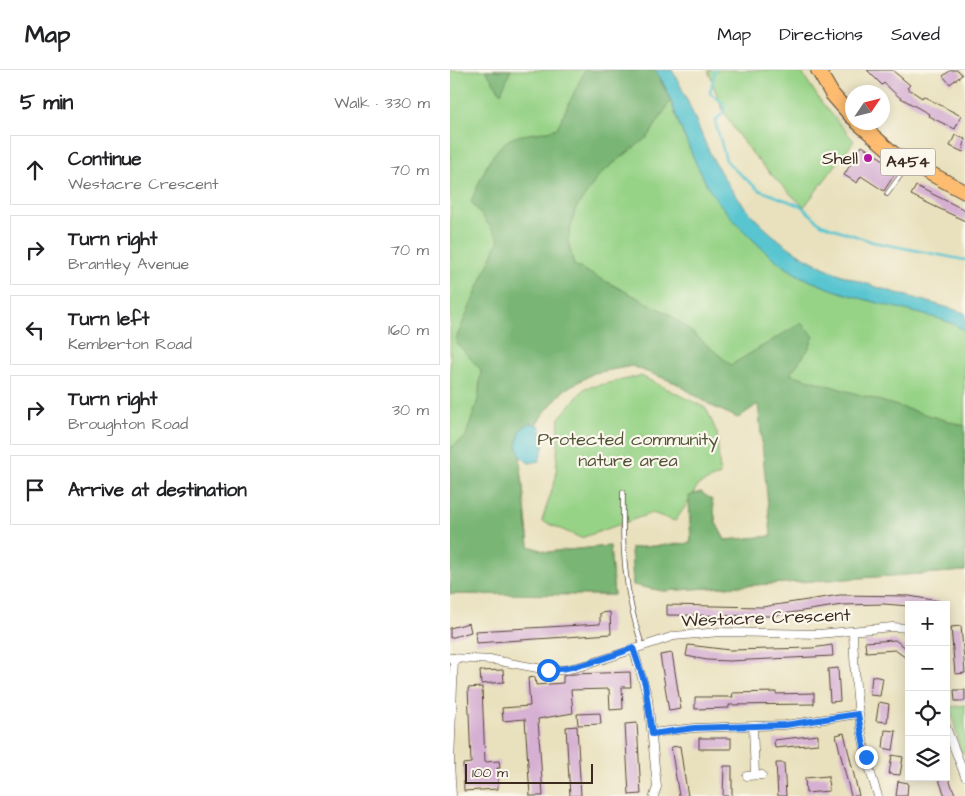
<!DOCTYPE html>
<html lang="en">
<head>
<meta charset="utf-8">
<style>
  body { margin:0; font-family:"Architects Daughter",sans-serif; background:#f2f2f2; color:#202124 }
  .controls { position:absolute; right:15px; bottom:15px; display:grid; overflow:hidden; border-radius:0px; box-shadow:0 2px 12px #0003 }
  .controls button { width:45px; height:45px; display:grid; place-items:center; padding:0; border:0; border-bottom:1px solid #e0e0e0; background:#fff; color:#202124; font:25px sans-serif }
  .compass { position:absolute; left:395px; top:15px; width:45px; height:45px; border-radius:50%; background:#fff; box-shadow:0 2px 12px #0003; rotate:55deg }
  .scale { position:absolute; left:15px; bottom:12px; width:128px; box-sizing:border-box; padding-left:5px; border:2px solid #3b2a1e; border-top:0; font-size:14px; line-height:18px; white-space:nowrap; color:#3b2a1e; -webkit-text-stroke:4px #fbf7ec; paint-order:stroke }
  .stop { position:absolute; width:15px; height:15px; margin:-11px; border:4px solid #1a73e8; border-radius:50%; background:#fff }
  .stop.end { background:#1a73e8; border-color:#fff; box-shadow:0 1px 5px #0008 }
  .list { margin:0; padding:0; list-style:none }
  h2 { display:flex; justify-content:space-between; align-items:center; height:65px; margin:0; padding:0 20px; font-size:21px }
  h2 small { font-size:16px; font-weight:400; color:#757577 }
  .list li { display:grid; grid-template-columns:32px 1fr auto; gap:15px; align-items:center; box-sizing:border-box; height:70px; margin:0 10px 10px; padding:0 10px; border:1px solid #e0e0e0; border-radius:0px }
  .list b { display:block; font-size:19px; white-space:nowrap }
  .list p { margin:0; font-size:16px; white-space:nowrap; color:#757577 }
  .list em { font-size:16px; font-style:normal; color:#757577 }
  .icon { flex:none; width:28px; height:28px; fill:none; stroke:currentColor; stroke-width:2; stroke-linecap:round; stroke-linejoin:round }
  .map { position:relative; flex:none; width:515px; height:726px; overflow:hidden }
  header { display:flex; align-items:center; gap:30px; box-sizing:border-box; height:70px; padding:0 25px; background:#fff; border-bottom:1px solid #e0e0e0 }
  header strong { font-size:24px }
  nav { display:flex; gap:28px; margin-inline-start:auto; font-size:18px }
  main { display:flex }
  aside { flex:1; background:#fff }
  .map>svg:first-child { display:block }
  .green { fill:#97d387; stroke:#697e52 }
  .forest { fill:#79b574; stroke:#5a7049 }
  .water { fill:#58c5d0; stroke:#4a7877 }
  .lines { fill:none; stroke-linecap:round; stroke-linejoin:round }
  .stream { stroke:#58c5d0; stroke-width:2.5 }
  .building { fill:#d6b0d3 }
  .service-casing { stroke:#554536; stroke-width:5.5 }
  .minor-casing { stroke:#554536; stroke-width:9 }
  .trunk-casing { stroke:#554536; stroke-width:16 }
  .service { stroke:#fff; stroke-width:4 }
  .minor { stroke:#fff; stroke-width:8 }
  .trunk { stroke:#fdbc70; stroke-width:14 }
  .route { stroke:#1a73e8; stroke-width:6 }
  .poi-dot { fill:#b5179e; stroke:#fbf7ec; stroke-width:2 }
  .labels { text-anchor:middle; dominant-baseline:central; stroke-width:4.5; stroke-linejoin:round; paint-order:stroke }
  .shield { fill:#fbf7ec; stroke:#75685c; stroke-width:1 }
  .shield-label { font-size:16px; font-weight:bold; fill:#3b2a1e }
  .poi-label { font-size:18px; fill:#3b2a1e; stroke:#fbf7ec; text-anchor:end }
  .park-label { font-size:18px; fill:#525438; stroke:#fbf7ec }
  .street-label { font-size:18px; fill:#3b2a1e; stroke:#fbf7ec }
</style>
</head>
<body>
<header>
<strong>Map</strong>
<nav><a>Map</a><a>Directions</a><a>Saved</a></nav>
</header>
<main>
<aside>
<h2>5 min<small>Walk · 330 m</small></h2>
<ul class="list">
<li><svg class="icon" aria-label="ahead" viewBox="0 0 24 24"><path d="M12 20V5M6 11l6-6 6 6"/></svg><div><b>Continue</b><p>Westacre Crescent</p></div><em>70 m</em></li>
<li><svg class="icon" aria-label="right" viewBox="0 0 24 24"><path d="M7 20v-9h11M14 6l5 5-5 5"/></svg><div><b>Turn right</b><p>Brantley Avenue</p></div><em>70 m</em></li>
<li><svg class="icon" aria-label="left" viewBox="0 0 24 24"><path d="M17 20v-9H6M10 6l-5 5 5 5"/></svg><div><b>Turn left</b><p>Kemberton Road</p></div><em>160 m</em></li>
<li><svg class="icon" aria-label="right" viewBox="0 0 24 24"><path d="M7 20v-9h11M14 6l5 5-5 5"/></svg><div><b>Turn right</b><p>Broughton Road</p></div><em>30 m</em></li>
<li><svg class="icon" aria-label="arrive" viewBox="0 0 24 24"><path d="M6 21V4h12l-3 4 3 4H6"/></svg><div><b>Arrive at destination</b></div></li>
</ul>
</aside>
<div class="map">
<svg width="515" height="726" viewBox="0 0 515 726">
  <rect width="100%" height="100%" fill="#fbf7ec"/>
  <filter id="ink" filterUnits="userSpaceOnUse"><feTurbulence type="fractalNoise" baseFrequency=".02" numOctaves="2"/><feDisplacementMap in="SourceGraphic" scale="10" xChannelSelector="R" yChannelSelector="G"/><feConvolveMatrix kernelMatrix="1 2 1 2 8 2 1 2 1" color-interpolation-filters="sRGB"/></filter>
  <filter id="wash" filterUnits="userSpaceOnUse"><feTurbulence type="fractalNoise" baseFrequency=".0096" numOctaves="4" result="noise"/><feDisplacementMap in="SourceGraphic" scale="20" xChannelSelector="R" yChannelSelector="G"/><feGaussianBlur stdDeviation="1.12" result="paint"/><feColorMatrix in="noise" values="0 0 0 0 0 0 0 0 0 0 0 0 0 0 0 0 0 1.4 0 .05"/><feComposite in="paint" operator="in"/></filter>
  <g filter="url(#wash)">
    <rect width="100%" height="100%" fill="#e9e1be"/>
    <g class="green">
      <path d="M 0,0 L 205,0 L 215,16 L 233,64 L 261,120 L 288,155 L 325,188 L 348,205 L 360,210 L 407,226 L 500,251 L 514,260 L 515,501 L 213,521 L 183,515 L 181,478 L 241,473 L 239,431 L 225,451 L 202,443 L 131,468 L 92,451 L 106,407 L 109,348 L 135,318 L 191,306 L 256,338 L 267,363 L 270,405 L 248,415 L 243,424 L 251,422 L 262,430 L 266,453 L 275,470 L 321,467 L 340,304 L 288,348 L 262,336 L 226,313 L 182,296 L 144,303 L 114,320 L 94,343 L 69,378 L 79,476 L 97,482 L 160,476 L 164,525 L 0,524 Z"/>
      <path d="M 258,0 L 350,0 L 372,33 L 404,71 L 354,137 C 325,109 291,76 273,40 C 267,27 263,13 258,0 Z"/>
      <path d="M 515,635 L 515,683 L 511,682 L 500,637 Z"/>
    </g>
    <g class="forest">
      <path d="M 35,0 L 61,0 L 51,23 L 36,1 Z"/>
      <path d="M 135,0 L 205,0 L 221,30 L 199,66 L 150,104 L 125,140 L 118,171 L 124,195 L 221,245 L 281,295 L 351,253 L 364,266 L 358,280 L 340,304 L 515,356 L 515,501 L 213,521 L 183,515 L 181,478 L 241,473 L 239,426 L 251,422 L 262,430 L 266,453 L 275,470 L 321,466 L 308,334 L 288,348 L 262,336 L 226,313 L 182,296 L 144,303 L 114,320 L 94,343 L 69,378 L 79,476 L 97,482 L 160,476 L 164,525 L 0,524 L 0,378 L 15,368 L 28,330 L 31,300 L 5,271 L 49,169 L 21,131 C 32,109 41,73 68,66 C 81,63 94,63 107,58 Z"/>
    </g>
    <g class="water">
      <path d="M 205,0 L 222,0 C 241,32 250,68 269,100 C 331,204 410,210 515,243 L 515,261 C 497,248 476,246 455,240 C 420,231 382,222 350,206 C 322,192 277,147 260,120 C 250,104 242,84 234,66 C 224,44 220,20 205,0 Z"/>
      <path d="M 80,353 L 90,356 L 94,375 L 89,391 L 79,393 L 70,386 L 67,373 L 71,359 Z"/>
    </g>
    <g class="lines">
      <path class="stream" d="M 265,0 L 260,23 L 273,33 L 275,41 L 265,51 L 276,90 L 284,99 L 309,120 L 351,136 L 371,154 L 423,172 L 515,190"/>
    </g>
    <g id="blocks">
      <g class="building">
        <path d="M 417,0 L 442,0 L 460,15 L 457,18 L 472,28 L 473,26 L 511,46 L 505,59 L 478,46 L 479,44 L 449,27 L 434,13 L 432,15 Z"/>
        <path d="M 501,0 L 508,0 L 512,5 L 500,14 L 493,6 Z"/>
        <path d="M 505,65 L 515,69 L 513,82 L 500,76 Z"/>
        <path d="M 412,76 L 448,99 L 434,121 L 411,106 L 407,113 L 394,105 Z"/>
        <path d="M 466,116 L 515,140 L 515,151 L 461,125 Z"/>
        <path d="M 390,525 L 459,526 L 489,531 L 489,535 L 459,536 L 434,534 L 392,535 L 320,546 L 217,545 L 217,535 L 312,537 Z"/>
        <path d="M 160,542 L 161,564 L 26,573 L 25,561 L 150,554 L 150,543 Z"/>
        <path d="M 19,553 L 21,562 L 0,568 L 0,558 Z"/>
        <path d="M 511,556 L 515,603 L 505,604 L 501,557 Z"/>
        <path d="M 445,570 L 459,580 L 459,590 L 445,580 L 416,582 L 415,572 Z"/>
        <path d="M 238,575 L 280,580 L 362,578 L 382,575 L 383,586 L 279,591 L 257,590 L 236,586 Z"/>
        <path d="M 222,583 L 231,639 L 219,641 L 210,585 Z"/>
        <path d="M 388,598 L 390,631 L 380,632 L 378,599 Z"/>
        <path d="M 53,600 L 54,612 L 31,614 L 30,601 Z"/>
        <path d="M 180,602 L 181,617 L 172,617 L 173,639 L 160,640 L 159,619 L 121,620 L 123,643 L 88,649 L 93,726 L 80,726 L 75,649 L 53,651 L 52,638 L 80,636 L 78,608 L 85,607 L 86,615 L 113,613 L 113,606 L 124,604 Z"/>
        <path d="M 422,606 L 433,608 L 430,626 L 420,625 Z"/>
        <path d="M 32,617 L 35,692 L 49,691 L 50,698 L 47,698 L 48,719 L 14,721 L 13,694 L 21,693 L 18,618 Z"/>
        <path d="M 504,620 L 515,620 L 515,631 L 505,631 Z"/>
        <path d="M 326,622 L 326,624 L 364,623 L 364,634 L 279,635 L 279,638 L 245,639 L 245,627 L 283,627 L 282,623 Z"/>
        <path d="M 429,632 L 439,634 L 437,652 L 426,651 Z"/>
        <path d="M 150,643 L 151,654 L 128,655 L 127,644 Z"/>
        <path d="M 187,653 L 191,724 L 179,725 L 175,654 Z"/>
        <path d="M 127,656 L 131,726 L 120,726 L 116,657 Z"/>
        <path d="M 435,660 L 446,661 L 443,680 L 433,678 Z"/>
        <path d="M 394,663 L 398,680 L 409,726 L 401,726 L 390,682 L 386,665 Z"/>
        <path d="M 368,665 L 368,674 L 325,678 L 324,670 Z"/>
        <rect x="249" y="668" width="32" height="11"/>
        <path d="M 230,676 L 233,697 L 238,726 L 229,726 L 221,677 Z"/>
        <path d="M 442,685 L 453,687 L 450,705 L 439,704 Z"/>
        <path d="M 326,693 L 334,693 L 336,726 L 328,726 Z"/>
        <path d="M 274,696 L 282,696 L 282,726 L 273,726 Z"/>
        <path d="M 378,706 L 379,721 L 356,723 L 355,708 Z"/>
        <path d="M 488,707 L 498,707 L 505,724 L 495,726 Z"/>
        <path d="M 448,711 L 458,713 L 457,726 L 446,726 Z"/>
      </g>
    </g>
  </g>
  <g filter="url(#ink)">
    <use href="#blocks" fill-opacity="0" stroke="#554536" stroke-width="1"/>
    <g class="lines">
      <defs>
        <g id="service">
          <path d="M 437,124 L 458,95"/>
          <path d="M 173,422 C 172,477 174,522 192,575"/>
        </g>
        <g id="minor">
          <path d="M 403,562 C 405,619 409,672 428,726"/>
          <path d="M 183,578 L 198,628 L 207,717 L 204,726"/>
          <path d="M 0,588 L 44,590 L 98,600 L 114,600 L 136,595 L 224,566 L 270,562 L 369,564 L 442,557 L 459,558"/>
          <path d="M 303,657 L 305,705"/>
          <path d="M 496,657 L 515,706"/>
          <path d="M 202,663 L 244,658 L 335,655 L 408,644"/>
          <path d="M 297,706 L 312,705"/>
          <path d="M 2,726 L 0,693 L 4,588"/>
        </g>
        <g id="trunk">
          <path d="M 368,0 L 382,24 L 402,47"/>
          <path d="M 407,52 L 444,84 L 515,122"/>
        </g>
      </defs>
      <use href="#service" class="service-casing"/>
      <use href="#minor" class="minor-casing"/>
      <use href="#trunk" class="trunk-casing"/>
      <use href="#service" class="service"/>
      <use href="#minor" class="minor"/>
      <use href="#trunk" class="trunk"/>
    </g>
  </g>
  <g class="lines" filter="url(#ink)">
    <path class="route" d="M 98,600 C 128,599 155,588 183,578 L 195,614 L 202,664 L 244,658 L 335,655 L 408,644 L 416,687"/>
  </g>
  <circle class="poi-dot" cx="418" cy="88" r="5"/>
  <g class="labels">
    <rect class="shield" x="430.5" y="78.5" width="55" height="27" rx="4"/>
    <g class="shield-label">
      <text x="458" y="92">A454</text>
    </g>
    <g class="poi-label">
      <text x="408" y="88">Shell</text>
    </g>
    <g class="park-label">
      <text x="178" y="369">Protected community<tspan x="178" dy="21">nature area</tspan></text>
    </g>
    <g class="street-label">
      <text transform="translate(316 548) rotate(-2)">Westacre Crescent</text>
    </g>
  </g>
</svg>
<div class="controls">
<button>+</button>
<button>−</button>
<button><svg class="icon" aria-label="locate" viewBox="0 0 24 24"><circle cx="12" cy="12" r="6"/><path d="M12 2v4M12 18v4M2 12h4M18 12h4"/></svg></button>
<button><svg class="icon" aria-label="layers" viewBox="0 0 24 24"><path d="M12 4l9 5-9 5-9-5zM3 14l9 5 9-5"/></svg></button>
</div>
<svg class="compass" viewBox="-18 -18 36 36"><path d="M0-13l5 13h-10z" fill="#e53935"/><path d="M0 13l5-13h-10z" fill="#757577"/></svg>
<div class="scale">100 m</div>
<div class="stop" style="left:98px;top:600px"></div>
<div class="stop end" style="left:416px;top:687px"></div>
</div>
</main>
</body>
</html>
